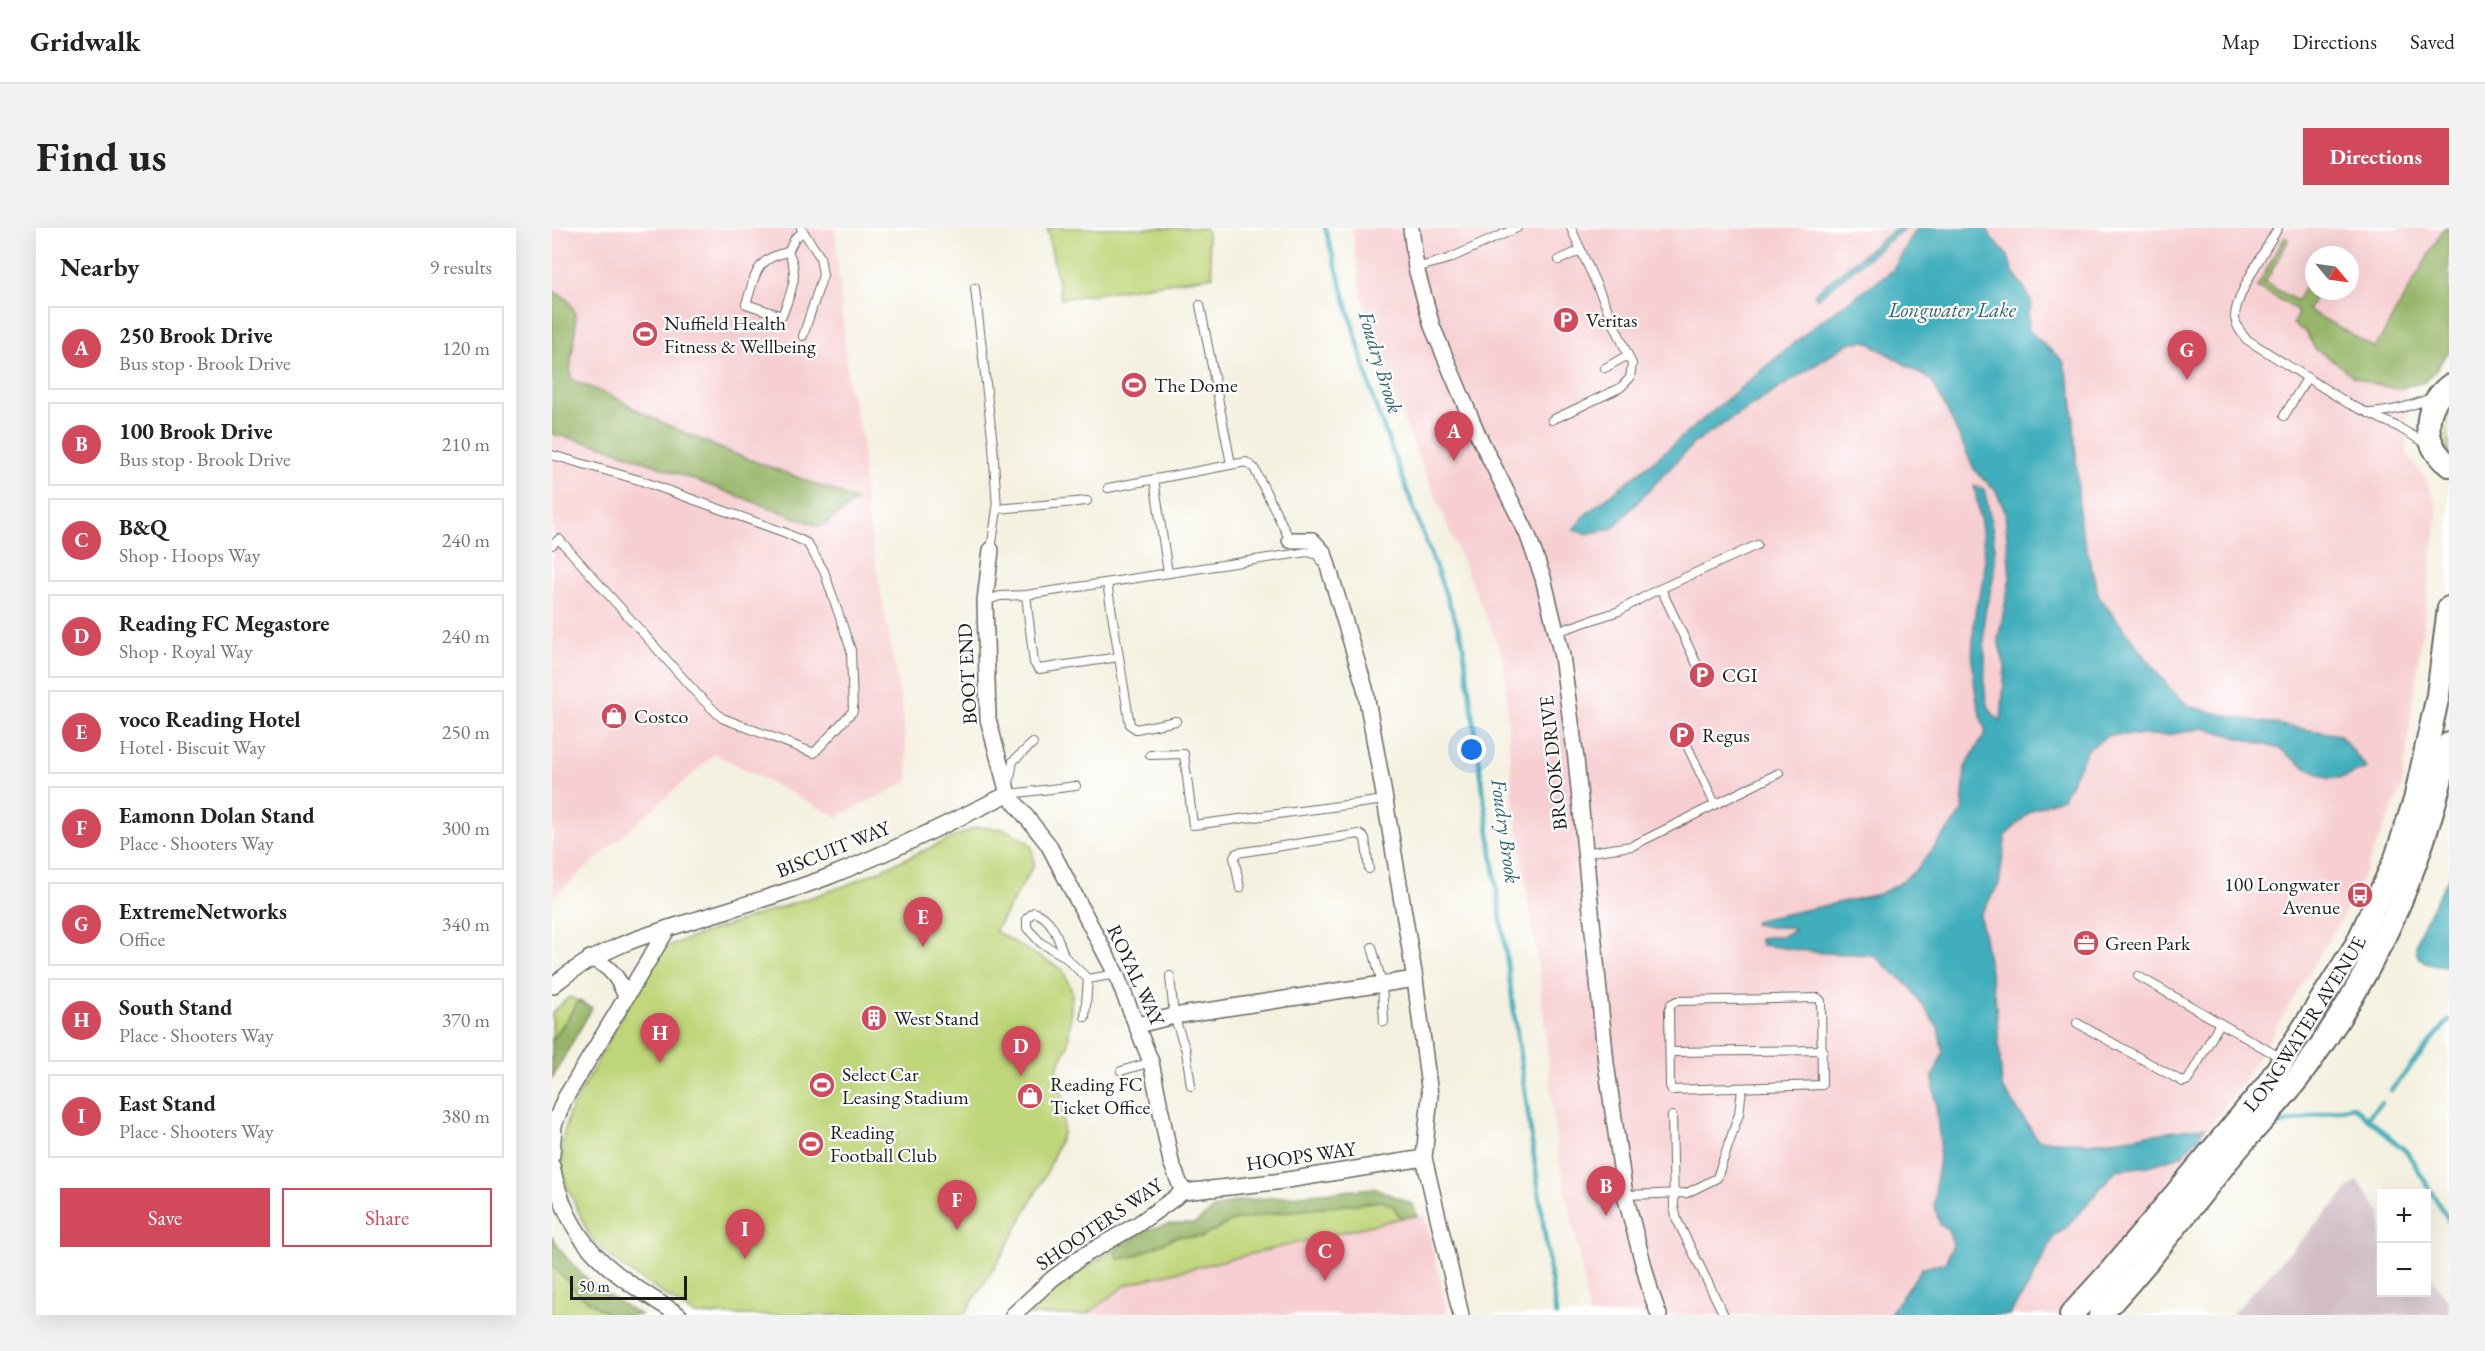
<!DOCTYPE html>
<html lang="en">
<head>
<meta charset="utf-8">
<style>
  body { margin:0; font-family:"EB Garamond",serif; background:#f2f2f2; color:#222 }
  .controls { position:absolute; right:18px; bottom:18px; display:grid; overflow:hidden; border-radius:0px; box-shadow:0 6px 24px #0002 }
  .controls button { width:54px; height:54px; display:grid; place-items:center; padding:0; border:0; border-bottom:2px solid #e0e0e0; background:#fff; color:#222; font:30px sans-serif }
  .compass { position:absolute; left:1753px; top:18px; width:54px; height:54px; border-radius:50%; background:#fff; box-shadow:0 6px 24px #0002; rotate:119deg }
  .scale { position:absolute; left:18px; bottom:15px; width:117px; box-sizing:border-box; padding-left:6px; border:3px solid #1c1c1c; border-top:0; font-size:16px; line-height:21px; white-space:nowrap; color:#1c1c1c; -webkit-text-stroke:4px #fff; paint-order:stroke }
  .you { position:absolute; left:920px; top:522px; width:21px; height:21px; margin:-15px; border:4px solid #fff; border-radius:50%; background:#1a73e8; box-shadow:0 0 0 9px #1a73e833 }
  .badge { display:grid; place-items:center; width:39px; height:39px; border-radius:50%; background:#d1495b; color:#fff; font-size:20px; font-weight:700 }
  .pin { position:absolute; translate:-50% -50px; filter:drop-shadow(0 2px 3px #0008) }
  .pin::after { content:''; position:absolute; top:32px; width:21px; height:18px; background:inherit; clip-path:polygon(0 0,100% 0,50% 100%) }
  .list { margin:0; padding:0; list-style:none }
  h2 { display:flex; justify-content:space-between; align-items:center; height:78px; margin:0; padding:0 24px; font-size:26px }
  h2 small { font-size:20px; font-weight:400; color:#767676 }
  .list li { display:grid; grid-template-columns:39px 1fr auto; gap:18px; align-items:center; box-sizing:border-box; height:84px; margin:0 12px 12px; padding:0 12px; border:2px solid #e0e0e0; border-radius:0px }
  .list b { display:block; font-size:22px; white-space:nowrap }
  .list p { margin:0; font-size:20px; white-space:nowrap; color:#767676 }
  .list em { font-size:20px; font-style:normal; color:#767676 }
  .actions { display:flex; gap:12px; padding:18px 24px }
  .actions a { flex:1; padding:14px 0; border:2px solid #d1495b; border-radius:0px; text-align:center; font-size:21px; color:#d1495b }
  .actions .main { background:#d1495b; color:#fff }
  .map { position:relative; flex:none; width:1897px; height:1087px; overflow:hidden; border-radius:0px }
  header { display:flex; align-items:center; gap:36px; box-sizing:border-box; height:84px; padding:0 30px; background:#fff; border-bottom:2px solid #e0e0e0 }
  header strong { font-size:28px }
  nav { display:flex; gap:33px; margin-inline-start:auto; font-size:21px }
  .intro { display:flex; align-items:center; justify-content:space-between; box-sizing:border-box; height:144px; padding:0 36px }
  h1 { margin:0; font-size:42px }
  .button { padding:15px 27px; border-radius:0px; background:#d1495b; color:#fff; font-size:21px; font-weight:700 }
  main { display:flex; gap:36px; padding:0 36px }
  aside { flex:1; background:#fff; border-radius:0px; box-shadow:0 6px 24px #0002 }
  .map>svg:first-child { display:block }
  .built { fill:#f7cfd2; fill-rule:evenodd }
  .industrial { fill:#d2bdc6 }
  .green { fill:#bfd579; stroke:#6e784a; stroke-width:1.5 }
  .forest { fill:#97b669; stroke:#5a6942; stroke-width:1.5 }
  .water { fill:#40aebc; stroke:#2e656c; stroke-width:1.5 }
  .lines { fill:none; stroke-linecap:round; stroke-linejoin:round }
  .stream { stroke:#40aebc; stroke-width:4.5 }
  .lane-casing { stroke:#686761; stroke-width:10 }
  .street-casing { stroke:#686761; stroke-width:18 }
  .secondary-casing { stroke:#686761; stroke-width:26 }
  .lane { stroke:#fff; stroke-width:8 }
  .street { stroke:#fff; stroke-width:15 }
  .secondary { stroke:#fff; stroke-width:22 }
  .labels { text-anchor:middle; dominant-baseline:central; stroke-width:4.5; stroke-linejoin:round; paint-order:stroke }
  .poi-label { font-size:20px; fill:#1c1c1c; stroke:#fff; text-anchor:start }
  .street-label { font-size:20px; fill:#1c1c1c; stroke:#fff }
  .water-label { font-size:21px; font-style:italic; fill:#2e656c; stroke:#fff }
</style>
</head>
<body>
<header>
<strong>Gridwalk</strong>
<nav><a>Map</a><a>Directions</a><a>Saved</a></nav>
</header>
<div class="intro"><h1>Find us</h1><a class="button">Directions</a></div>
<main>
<aside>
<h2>Nearby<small>9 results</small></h2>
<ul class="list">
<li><span class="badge">A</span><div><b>250 Brook Drive</b><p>Bus stop · Brook Drive</p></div><em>120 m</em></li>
<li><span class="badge">B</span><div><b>100 Brook Drive</b><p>Bus stop · Brook Drive</p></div><em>210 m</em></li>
<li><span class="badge">C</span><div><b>B&amp;Q</b><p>Shop · Hoops Way</p></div><em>240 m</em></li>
<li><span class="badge">D</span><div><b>Reading FC Megastore</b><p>Shop · Royal Way</p></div><em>240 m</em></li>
<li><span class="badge">E</span><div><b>voco Reading Hotel</b><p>Hotel · Biscuit Way</p></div><em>250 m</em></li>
<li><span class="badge">F</span><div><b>Eamonn Dolan Stand</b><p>Place · Shooters Way</p></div><em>300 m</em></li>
<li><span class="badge">G</span><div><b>ExtremeNetworks</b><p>Office</p></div><em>340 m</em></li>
<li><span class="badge">H</span><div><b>South Stand</b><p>Place · Shooters Way</p></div><em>370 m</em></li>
<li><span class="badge">I</span><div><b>East Stand</b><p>Place · Shooters Way</p></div><em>380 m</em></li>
</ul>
<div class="actions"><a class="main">Save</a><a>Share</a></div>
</aside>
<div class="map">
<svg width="1897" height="1087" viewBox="0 0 1897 1087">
  <rect width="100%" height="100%" fill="#fff"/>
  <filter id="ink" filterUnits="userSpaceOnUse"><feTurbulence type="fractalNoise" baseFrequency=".0167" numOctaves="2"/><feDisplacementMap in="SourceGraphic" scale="12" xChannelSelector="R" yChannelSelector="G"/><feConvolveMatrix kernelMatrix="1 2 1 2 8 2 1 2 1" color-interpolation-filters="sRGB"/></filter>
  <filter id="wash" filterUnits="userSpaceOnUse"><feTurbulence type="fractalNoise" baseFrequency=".008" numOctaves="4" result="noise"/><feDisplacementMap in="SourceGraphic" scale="24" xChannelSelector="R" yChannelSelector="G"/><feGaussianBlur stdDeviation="1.35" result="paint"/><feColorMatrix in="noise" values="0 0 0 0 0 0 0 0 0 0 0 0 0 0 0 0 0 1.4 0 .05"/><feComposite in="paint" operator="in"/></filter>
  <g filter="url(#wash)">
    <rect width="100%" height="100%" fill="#f4f1e0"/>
    <g class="built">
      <path d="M 0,0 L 285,0 L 283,4 L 297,161 L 309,202 L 314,282 L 350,478 L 357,553 L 285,589 L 163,526 L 0,670 Z"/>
      <path d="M 800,0 L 1897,0 L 1855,148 L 1854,224 L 1875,253 L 1886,281 L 1850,559 L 1798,676 L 1696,847 L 1516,1087 L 1037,1087 L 1028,1032 L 1005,923 L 988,752 L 960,565 L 952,432 L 832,146 L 809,63 ZM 1762,27 L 1798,27 L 1798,63 L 1762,63 Z"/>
      <path d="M 873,987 L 896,1087 L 534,1087 L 574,1057 L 595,1051 L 849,990 Z"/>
    </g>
    <path class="industrial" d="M 1805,952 L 1829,985 L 1830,1064 L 1874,1064 L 1875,1044 L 1897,1074 L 1897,1087 L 1679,1087 Z"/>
    <g class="green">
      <path d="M 495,0 L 654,0 L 661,48 L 509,71 Z"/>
      <path d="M 1897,171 L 1897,225 C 1880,203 1886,193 1897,171 Z"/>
      <path d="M 425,599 L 452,601 L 475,613 L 480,620 L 482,637 L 443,703 L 511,742 L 520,764 L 516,818 L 505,840 L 512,873 L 511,904 L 496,942 L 453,1022 L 412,1087 L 143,1087 L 73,1041 L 47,1019 L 36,1005 L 10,947 L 11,909 L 17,885 L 98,737 L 115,718 L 295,657 Z"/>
      <path d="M 17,769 L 27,773 L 0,813 L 0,785 Z"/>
      <path d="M 830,973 L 841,978 L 849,990 L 595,1051 L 574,1057 L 534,1087 L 476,1087 L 523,1046 L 562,1022 L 567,1031 L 583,1028 L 625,1008 L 650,1009 L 680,993 L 724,985 Z"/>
      <path d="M 0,1037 L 28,1067 L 57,1087 L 0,1087 Z"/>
    </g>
    <g class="forest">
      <path d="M 1892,0 L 1897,0 L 1897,123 L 1883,143 L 1872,154 L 1844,161 L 1816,154 L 1801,148 L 1784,134 L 1763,121 L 1754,104 L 1741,96 L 1746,85 L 1743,80 L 1705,59 L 1733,9 L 1735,10 L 1736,13 L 1713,55 L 1745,73 L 1762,43 L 1762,63 L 1766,63 L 1756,82 L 1823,120 Z"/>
      <path d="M 0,63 C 44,79 12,121 20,152 L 64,170 L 100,190 L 170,221 L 287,265 L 304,273 L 269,299 L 54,219 L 0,206 Z"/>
      <path d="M 27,773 L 40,780 L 0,850 L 0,813 Z"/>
      <path d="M 823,960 L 860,976 L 866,988 L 849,990 L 841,978 L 830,973 L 724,985 L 680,993 L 650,1009 L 625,1008 L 583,1028 L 567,1031 L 562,1022 L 593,1002 L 618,996 L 642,996 L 662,981 L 685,973 Z"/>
      <path d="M 0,1008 C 19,1044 54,1067 88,1087 L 57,1087 L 28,1067 L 0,1037 Z"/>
    </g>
    <g class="water">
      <path d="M 1344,0 L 1353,0 L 1265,71 L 1262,66 Z"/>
      <path d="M 1365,0 L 1435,0 L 1439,9 L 1456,28 L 1461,45 L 1473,61 L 1480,76 L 1476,87 L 1477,103 L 1511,133 L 1520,165 L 1528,295 L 1547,369 L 1619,462 L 1637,478 L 1675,488 L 1788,507 L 1815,540 L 1793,549 L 1777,551 L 1751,538 L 1728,521 L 1652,500 L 1617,507 L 1557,507 L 1536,521 L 1511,570 L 1480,582 L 1454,607 L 1447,656 L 1428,687 L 1444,778 L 1450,859 L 1486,912 L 1537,915 L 1653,899 L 1631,927 L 1597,938 L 1564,942 L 1517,997 L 1502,1009 L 1476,1059 L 1457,1087 L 1337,1087 L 1370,1040 L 1393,1035 L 1401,1016 L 1395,1000 L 1388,997 L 1382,976 L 1388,916 L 1381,848 L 1391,825 L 1386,800 L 1359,760 L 1321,727 L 1271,725 L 1209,717 L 1207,710 L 1230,708 L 1242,703 L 1238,699 L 1218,699 L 1202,696 L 1205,692 L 1327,666 L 1345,657 L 1364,642 L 1410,584 L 1413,539 L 1434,504 C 1420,468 1418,424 1423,386 C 1424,374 1430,362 1432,350 C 1435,326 1427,282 1422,258 L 1432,261 C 1438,287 1445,316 1442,343 C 1441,360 1433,376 1432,393 C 1431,405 1433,418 1433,430 C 1433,451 1428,480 1449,493 L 1453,439 L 1446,412 L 1458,351 L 1453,284 L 1444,263 L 1423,243 L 1394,180 L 1379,152 L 1314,113 L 1299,114 L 1142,215 L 1061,300 L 1033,306 L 1021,302 L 1035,285 L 1099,235 L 1267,94 L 1340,43 Z"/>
      <path d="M 1897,649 L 1897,739 C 1886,739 1864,736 1864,721 C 1863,706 1889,663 1897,649 Z"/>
    </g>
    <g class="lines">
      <g class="stream">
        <path d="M 773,0 L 824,179 L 910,410 L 1004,1087"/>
        <path d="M 1839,862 L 1897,792"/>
        <path d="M 1815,890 L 1829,875"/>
        <path d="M 1714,900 L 1801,878 L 1855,924 L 1897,993"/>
        <path d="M 1644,911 L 1662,908"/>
      </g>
    </g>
  </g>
  <g filter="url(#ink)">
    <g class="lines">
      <defs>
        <g id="lane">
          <path d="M 249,0 L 268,29 L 271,47 L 251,108"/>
          <path d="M 1726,0 C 1715,19 1682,69 1683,90 C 1684,98 1689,105 1694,111 L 1797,176 L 1846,199 L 1875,216"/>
          <path d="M 236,24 C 249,46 238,66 230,88 L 194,76 C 204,47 202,31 236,24 Z"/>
          <path d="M 236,24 L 243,10 L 250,5"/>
          <path d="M 1007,32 L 1029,22"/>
          <path d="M 864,40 L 896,31 L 965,0"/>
          <path d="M 423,60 L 441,217 L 445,281 L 439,322"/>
          <path d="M 648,77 L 679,236"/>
          <path d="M 1053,140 L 1076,127"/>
          <path d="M 1818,185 C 1840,184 1859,178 1879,170"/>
          <path d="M 1732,188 L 1755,150"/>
          <path d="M 1000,192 L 1068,160 L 1078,150 L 1080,136 L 1019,0"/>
          <path d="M 0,227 L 87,252 L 234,305 L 255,315 L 272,343 L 299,422 L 301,483 L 262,525 L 170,490 L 146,467 L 7,311 L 0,317"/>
          <path d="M 602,251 L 616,345"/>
          <path d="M 556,260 L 694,234 L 702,240 L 738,312"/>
          <path d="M 445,281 L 535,273"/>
          <path d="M 555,355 L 578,497 L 584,501 L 624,493"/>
          <path d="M 1109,361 L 1150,447"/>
          <path d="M 433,373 L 448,368 L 474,367"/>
          <path d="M 1004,404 L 1067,383 L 1099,365 L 1205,317"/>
          <path d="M 567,429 L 487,441 L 482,435 L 474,367 L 755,324 L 766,327 L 768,332"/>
          <path d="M 1130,507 L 1163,576"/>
          <path d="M 598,527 L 632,526 L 641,597 L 833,572"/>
          <path d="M 457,556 L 461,533 L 481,515"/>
          <path d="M 457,566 L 524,558"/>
          <path d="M 1031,625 L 1080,618 L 1227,545"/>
          <path d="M 688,660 L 682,629 L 685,625 L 807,606 L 813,610 L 817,641"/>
          <path d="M 820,719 L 830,755 L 832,794"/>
          <path d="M 512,728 C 506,710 501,690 482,684 L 475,690 L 475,700 L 489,715 L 512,728 L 536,751"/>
          <path d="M 618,748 L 622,788 L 634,823 L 639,858"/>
          <path d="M 1586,748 L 1731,831"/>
          <path d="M 1266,770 L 1269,773 L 1270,857 L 1120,862 L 1118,858 L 1117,783 L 1119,776 L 1125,773 Z"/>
          <path d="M 533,789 L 536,751 L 564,746"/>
          <path d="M 1525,795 L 1631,854 L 1636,852 L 1668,795"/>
          <path d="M 1119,824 L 1271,822"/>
          <path d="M 569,843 L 599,834"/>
          <path d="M 1120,888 L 1122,979 L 1125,992 L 1172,1087"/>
          <path d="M 1073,967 L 1135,965 L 1165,950 L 1187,886 L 1190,861"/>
        </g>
        <g id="street">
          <path d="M 859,0 L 864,40 L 880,98 L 926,207 L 975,305 L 991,350 L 1010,428 L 1024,531 L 1054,835 L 1073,967 L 1099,1065 L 1107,1087"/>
          <path d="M 738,312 L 760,312 L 772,325 L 813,460 L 833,572 L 863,751 L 878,867 L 872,930 L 909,1087"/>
          <path d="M 439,322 L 433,373 L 436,491 L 456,566 L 496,616 L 564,746 L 599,834 L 619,934 L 631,964"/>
          <path d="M 38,730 C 57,737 67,750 74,769"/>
          <path d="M 0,758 C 43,722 90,708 143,692 C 188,678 234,665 278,648 C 338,624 397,595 456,566"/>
          <path d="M 586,797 L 622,788 L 863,751"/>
          <path d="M 0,927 L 2,897 L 12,872 L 116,700"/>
          <path d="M 0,938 C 17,1021 60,1045 127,1087"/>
          <path d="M 461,1087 L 500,1051 L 529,1029 L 586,996 L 631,964 L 723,954 L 872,930"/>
        </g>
        <g id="secondary">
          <path d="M 1897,158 C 1870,180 1869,216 1897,237"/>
          <path id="s1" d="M 1519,1087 L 1557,1045 L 1716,856 L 1805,716 L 1844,630 L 1863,572 L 1886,467 L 1897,380"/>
          <path d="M 1548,1087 C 1594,1038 1634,985 1676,932 C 1699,903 1727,876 1749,846 C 1825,742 1870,641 1897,516"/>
        </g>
      </defs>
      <use href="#lane" class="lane-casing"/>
      <use href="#street" class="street-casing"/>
      <use href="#secondary" class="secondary-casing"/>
      <use href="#lane" class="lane"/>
      <use href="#street" class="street"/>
      <use href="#secondary" class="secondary"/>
    </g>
  </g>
  <defs>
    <symbol id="parking-disc" viewBox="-11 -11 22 22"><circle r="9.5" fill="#d1495b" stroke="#fff"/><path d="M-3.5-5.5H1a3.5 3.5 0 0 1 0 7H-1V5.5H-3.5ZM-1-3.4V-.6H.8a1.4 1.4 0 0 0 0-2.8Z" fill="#fff"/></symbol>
    <symbol id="stadium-disc" viewBox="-11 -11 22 22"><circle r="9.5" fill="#d1495b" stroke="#fff"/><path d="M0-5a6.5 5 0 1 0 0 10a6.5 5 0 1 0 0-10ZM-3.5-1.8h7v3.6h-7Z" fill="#fff"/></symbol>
    <symbol id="shop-disc" viewBox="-11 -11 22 22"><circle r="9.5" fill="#d1495b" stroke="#fff"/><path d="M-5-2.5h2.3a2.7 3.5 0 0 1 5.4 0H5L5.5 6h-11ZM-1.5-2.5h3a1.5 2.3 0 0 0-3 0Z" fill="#fff"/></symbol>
    <symbol id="bus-disc" viewBox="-11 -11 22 22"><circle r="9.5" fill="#d1495b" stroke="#fff"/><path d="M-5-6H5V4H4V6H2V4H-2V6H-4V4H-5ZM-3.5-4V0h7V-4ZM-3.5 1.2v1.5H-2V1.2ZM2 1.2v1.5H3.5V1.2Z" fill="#fff"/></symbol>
    <symbol id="office-disc" viewBox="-11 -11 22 22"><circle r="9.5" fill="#d1495b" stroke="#fff"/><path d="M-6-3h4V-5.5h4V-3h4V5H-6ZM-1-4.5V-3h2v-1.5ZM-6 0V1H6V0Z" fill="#fff"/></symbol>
    <symbol id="building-disc" viewBox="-11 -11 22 22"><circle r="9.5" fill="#d1495b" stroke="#fff"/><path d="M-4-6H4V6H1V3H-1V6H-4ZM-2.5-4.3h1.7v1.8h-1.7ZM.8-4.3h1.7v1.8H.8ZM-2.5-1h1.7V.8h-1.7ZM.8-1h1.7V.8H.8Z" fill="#fff"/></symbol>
  </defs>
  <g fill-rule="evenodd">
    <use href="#parking-disc" x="999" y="77" width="30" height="30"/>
    <use href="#stadium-disc" x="78" y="91" width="30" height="30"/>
    <use href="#stadium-disc" x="567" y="142" width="30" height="30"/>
    <use href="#parking-disc" x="1135" y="432" width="30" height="30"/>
    <use href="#shop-disc" x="47" y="473" width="30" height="30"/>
    <use href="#parking-disc" x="1115" y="492" width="30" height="30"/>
    <use href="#bus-disc" x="1793" y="652" width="30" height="30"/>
    <use href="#office-disc" x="1519" y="700" width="30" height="30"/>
    <use href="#building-disc" x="307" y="775" width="30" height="30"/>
    <use href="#stadium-disc" x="255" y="842" width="30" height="30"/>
    <use href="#shop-disc" x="463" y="853" width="30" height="30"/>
    <use href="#stadium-disc" x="244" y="901" width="30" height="30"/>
  </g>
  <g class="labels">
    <g class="poi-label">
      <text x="1034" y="92">Veritas</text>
      <text x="112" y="95">Nuffield Health<tspan x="112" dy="23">Fitness &amp; Wellbeing</tspan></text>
      <text x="602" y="157">The Dome</text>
      <text x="1170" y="447">CGI</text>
      <text x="82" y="488">Costco</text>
      <text x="1150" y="507">Regus</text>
      <text x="1788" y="656" text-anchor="end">100 Longwater<tspan x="1788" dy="23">Avenue</tspan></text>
      <text x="1553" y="715">Green Park</text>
      <text x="342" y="790">West Stand</text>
      <text x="290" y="846">Select Car<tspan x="290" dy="23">Leasing Stadium</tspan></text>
      <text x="498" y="856">Reading FC<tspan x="498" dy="23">Ticket Office</tspan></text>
      <text x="278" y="904">Reading<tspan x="278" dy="23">Football Club</tspan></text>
    </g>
    <g class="street-label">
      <text transform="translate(415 446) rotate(-93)">BOOT END</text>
      <text transform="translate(1001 535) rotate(-96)">BROOK DRIVE</text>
      <text transform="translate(281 621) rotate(-22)">BISCUIT WAY</text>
      <text transform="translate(584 747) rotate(65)">ROYAL WAY</text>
      <text stroke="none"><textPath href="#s1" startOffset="374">LONGWATER AVENUE</textPath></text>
      <text transform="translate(749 928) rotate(-8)">HOOPS WAY</text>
      <text transform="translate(547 996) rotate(-34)">SHOOTERS WAY</text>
    </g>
    <g class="water-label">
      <text x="1400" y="81">Longwater Lake</text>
      <text transform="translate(829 134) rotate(73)">Foudry Brook</text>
      <text transform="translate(954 603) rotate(82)">Foudry Brook</text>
    </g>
  </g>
</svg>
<div class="controls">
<button>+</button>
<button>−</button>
</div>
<svg class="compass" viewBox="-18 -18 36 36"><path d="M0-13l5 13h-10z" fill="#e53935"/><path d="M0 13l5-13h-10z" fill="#767676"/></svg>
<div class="scale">50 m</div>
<div class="you"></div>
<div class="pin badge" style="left:902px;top:233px">A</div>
<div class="pin badge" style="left:1054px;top:988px">B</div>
<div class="pin badge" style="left:773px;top:1053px">C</div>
<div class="pin badge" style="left:469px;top:848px">D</div>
<div class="pin badge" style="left:371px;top:719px">E</div>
<div class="pin badge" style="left:405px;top:1002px">F</div>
<div class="pin badge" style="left:1635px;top:152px">G</div>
<div class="pin badge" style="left:108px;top:835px">H</div>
<div class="pin badge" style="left:193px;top:1031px">I</div>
</div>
</main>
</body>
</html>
